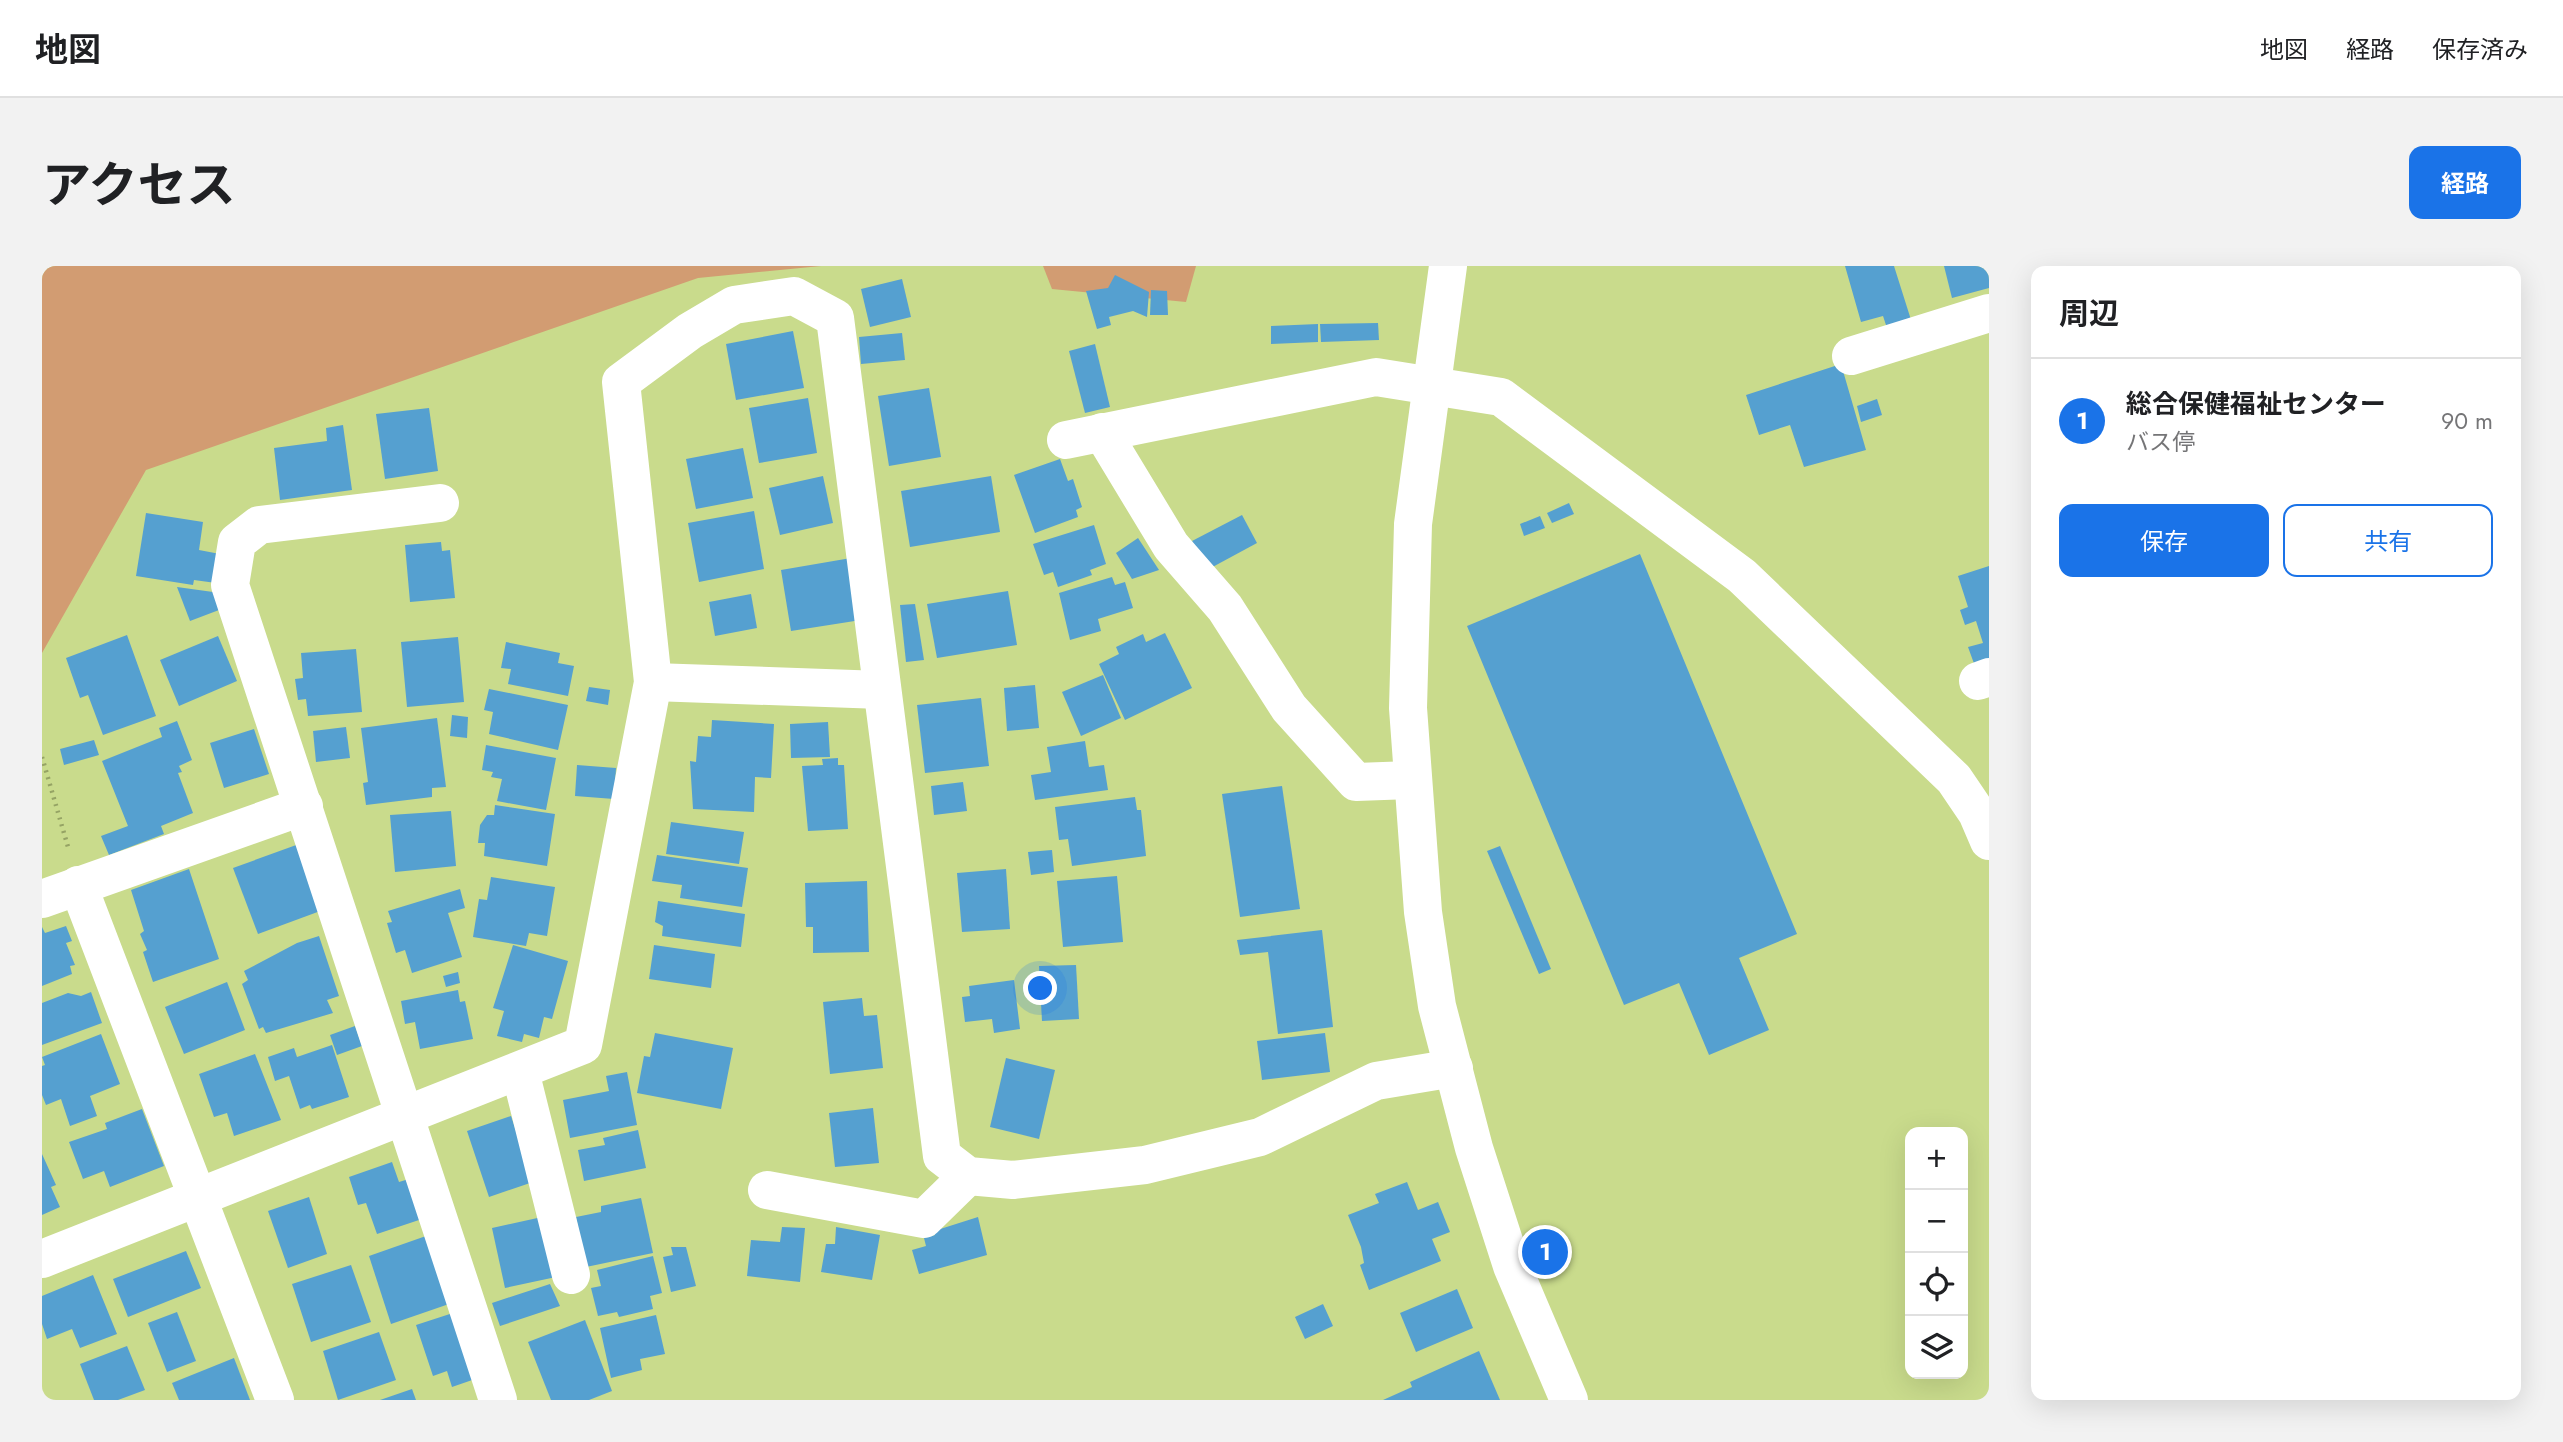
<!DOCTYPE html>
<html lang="ja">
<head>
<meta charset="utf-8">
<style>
  body { margin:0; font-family:Jost,"Noto Sans JP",sans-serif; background:#f2f2f2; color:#202124 }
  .controls { position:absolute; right:21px; bottom:21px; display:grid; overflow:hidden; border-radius:14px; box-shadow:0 7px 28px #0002 }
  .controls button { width:63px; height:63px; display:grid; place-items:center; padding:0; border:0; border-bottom:2px solid #e0e0e0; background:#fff; color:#202124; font:35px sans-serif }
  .you { position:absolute; left:999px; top:723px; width:24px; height:24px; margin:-18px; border:5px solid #fff; border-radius:50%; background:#1a73e8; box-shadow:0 0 0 10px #1a73e833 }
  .badge { display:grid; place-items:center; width:46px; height:46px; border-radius:50%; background:#1a73e8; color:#fff; font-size:23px; font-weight:700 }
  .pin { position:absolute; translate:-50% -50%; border:4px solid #fff; box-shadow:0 2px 7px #0006 }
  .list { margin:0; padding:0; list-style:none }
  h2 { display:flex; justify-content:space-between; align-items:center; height:91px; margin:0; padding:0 28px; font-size:30px }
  h2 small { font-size:23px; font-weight:400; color:#757577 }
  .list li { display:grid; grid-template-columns:46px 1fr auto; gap:21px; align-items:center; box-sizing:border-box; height:126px; padding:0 28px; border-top:2px solid #e0e0e0 }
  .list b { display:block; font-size:26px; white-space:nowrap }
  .list p { margin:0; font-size:23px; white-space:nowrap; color:#757577 }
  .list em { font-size:23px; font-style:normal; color:#757577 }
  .actions { display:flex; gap:14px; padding:21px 28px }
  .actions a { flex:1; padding:16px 0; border:2px solid #1a73e8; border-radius:14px; text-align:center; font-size:24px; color:#1a73e8 }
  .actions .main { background:#1a73e8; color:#fff }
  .icon { flex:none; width:38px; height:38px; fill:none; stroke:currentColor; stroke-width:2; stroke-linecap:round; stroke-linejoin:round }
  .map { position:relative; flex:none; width:1947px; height:1134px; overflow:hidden; border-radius:14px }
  header { display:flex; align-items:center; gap:42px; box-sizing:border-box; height:98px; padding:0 35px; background:#fff; border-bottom:2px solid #e0e0e0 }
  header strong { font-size:33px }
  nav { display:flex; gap:38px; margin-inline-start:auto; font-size:24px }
  .intro { display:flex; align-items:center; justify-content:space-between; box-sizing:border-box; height:168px; padding:0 42px }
  h1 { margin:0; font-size:49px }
  .button { padding:18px 32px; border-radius:14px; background:#1a73e8; color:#fff; font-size:24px; font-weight:700 }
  main { display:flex; gap:42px; padding:0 42px }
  aside { flex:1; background:#fff; border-radius:14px; box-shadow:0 7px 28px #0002 }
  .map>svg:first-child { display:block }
  .green { fill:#d29c72 }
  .building { fill:#55a0d0 }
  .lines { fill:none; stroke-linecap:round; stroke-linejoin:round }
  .path { stroke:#95a364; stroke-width:4.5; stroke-dasharray:2 5; stroke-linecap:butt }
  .minor { stroke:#fff; stroke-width:38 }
  .tertiary { stroke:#fff; stroke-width:38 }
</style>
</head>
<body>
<header>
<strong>地図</strong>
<nav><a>地図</a><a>経路</a><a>保存済み</a></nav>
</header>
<div class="intro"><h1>アクセス</h1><a class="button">経路</a></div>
<main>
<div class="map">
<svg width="1947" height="1134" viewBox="0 0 1947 1134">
  <rect width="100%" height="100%" fill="#c9db8c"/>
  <g class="green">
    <path d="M 0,0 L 779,0 L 656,12 L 104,204 L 0,387 Z"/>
    <path d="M 1001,0 L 1154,0 L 1144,36 L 1010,23 Z"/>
  </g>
  <g class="building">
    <path d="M 1803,0 L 1852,0 L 1870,57 L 1846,65 L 1841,50 L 1819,56 Z"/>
    <path d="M 1902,0 L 1947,0 L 1947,22 L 1910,32 Z"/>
    <path d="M 1073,9 L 1107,26 L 1105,51 L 1091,45 L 1067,51 L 1069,59 L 1055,63 L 1044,25 L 1066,22 Z"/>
    <path d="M 860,13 L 869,51 L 828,61 L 819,23 Z"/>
    <path d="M 1109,24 L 1125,25 L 1126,49 L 1108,49 Z"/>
    <path d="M 1336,57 L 1337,74 L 1279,76 L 1278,58 Z"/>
    <path d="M 1276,58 L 1276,76 L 1229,78 L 1229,60 Z"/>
    <path d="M 751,65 L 762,122 L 694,134 L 684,78 Z"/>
    <path d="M 860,67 L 863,94 L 819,98 L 817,71 Z"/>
    <path d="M 1053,78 L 1068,141 L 1043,147 L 1027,85 Z"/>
    <path d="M 1799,98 L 1824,184 L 1762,201 L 1748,159 L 1717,169 L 1704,129 Z"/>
    <path d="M 887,122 L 899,191 L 847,200 L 836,130 Z"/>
    <path d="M 766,132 L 775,187 L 717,197 L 707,142 Z"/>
    <path d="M 1835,133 L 1840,149 L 1819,156 L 1815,140 Z"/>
    <path d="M 387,142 L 396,205 L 343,213 L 334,148 Z"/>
    <path d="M 301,159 L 310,224 L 238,234 L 232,182 L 285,175 L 284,162 Z"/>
    <path d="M 701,182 L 711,232 L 654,243 L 644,193 Z"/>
    <path d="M 1018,193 L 1026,215 L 1031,213 L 1040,241 L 1034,244 L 1036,251 L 993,267 L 972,209 Z"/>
    <path d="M 781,210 L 791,257 L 738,269 L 727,222 Z"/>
    <path d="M 949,210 L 958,266 L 868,281 L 859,225 Z"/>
    <path d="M 1527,237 L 1532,248 L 1510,257 L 1505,247 Z"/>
    <path d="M 712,245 L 722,303 L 657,316 L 646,257 Z"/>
    <path d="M 104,247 L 161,256 L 157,284 L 178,288 L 174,317 L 152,314 L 151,319 L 94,310 Z"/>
    <path d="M 1200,249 L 1215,277 L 1165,304 L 1150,275 Z"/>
    <path d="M 1498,250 L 1503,262 L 1482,270 L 1478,258 Z"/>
    <path d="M 1052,259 L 1064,298 L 1048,304 L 1050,309 L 1016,321 L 1011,306 L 1002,309 L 991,278 Z"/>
    <path d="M 1096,272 L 1117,304 L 1090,313 L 1074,287 Z"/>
    <path d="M 399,276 L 400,285 L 408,284 L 413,332 L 368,336 L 363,279 Z"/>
    <path d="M 1598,288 L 1755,668 L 1697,692 L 1727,764 L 1667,789 L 1637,717 L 1582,739 L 1425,360 Z"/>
    <path d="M 809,292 L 819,354 L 749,365 L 739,304 Z"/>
    <path d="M 1947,300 L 1947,399 L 1934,403 L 1926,381 L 1941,377 L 1934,355 L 1923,359 L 1918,344 L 1926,341 L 1916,310 Z"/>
    <path d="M 1070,311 L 1073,319 L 1083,316 L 1091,342 L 1056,353 L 1059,365 L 1028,374 L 1017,327 Z"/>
    <path d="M 135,321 L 171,326 L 177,344 L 148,355 Z"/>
    <path d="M 966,325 L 975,379 L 895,392 L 885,338 Z"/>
    <path d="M 709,328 L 715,362 L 673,370 L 667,336 Z"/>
    <path d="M 873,338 L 882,394 L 864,396 L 858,339 Z"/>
    <path d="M 1123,367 L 1150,422 L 1083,454 L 1057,398 L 1077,388 L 1074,381 L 1101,368 L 1104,376 Z"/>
    <path d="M 85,369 L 114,450 L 61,469 L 46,429 L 38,432 L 24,392 Z"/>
    <path d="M 176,370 L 195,415 L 137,440 L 118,394 Z"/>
    <path d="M 416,371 L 422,436 L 365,441 L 359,376 Z"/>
    <path d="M 464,376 L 518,387 L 516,397 L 532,400 L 526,430 L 466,418 L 469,403 L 459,402 Z"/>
    <path d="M 314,383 L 320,446 L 266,450 L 264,433 L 256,434 L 253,413 L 261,412 L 259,387 Z"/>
    <path d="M 1061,409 L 1079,452 L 1039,470 L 1020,426 Z"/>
    <path d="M 993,419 L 997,462 L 965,465 L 962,422 Z"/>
    <path d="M 547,421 L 568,424 L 566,439 L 544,435 Z"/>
    <path d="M 447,423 L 526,439 L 516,484 L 447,468 L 451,446 L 442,444 Z"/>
    <path d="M 939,432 L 947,500 L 883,507 L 875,439 Z"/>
    <path d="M 410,449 L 426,451 L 425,472 L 408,470 Z"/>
    <path d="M 395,452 L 404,521 L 390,522 L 390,531 L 324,539 L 321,517 L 326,516 L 319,462 Z"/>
    <path d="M 670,454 L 732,458 L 729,512 L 713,511 L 712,546 L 651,543 L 648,495 L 654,496 L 656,470 L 669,471 Z"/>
    <path d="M 135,455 L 150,494 L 137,500 L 140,506 L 136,507 L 151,547 L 119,560 L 122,568 L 67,589 L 59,570 L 86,560 L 60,495 L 120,471 L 117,462 Z"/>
    <path d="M 786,456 L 788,491 L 749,492 L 748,458 Z"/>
    <path d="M 304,461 L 308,492 L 274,496 L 271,465 Z"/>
    <path d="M 212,463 L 227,508 L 182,522 L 168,477 Z"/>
    <path d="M 52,474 L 57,489 L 22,499 L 18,483 Z"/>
    <path d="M 1043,475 L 1047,501 L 1062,499 L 1066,524 L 993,534 L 989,509 L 1009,506 L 1005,481 Z"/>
    <path d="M 444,479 L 514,492 L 504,544 L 455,535 L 460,513 L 449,511 L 451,506 L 440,504 Z"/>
    <path d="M 796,492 L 796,499 L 802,499 L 806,563 L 766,565 L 760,500 L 781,499 L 780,493 Z"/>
    <path d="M 535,499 L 574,502 L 572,533 L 533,530 Z"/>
    <path d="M 921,516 L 925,545 L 892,549 L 889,520 Z"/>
    <path d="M 1240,520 L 1258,643 L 1198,651 L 1180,528 Z"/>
    <path d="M 1093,531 L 1095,544 L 1099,544 L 1104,590 L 1030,600 L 1026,573 L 1017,574 L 1013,541 Z"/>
    <path d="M 453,539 L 513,548 L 505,600 L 442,590 L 443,577 L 436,577 L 438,559 L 445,549 L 452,549 Z"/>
    <path d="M 409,545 L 414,600 L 353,606 L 348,549 Z"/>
    <path d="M 629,556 L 702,566 L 697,598 L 624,588 Z"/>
    <path d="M 257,578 L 281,644 L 216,668 L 191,602 Z"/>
    <path d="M 1458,580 L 1509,703 L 1497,708 L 1445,585 Z"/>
    <path d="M 1010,584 L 1012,606 L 989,609 L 986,586 Z"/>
    <path d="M 615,589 L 706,602 L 700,641 L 638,632 L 640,619 L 610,615 Z"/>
    <path d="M 147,603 L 177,693 L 111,716 L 101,686 L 105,684 L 98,668 L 102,665 L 89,624 Z"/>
    <path d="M 964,603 L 968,663 L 920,666 L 915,607 Z"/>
    <path d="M 1075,610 L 1081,676 L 1021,681 L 1015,615 Z"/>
    <path d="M 449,611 L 513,621 L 505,670 L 487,667 L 484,680 L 431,671 L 437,633 L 445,634 Z"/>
    <path d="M 825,615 L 827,686 L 771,687 L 771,661 L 764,661 L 763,617 Z"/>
    <path d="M 418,623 L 423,642 L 406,647 L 420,691 L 370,707 L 363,684 L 354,687 L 345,657 L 350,656 L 346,645 Z"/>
    <path d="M 616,635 L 703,648 L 699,681 L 620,670 L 621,660 L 613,656 Z"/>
    <path d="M 24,660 L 30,675 L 24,677 L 33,699 L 28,700 L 30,708 L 0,720 L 0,661 L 3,667 Z"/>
    <path d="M 1280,664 L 1291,761 L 1236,768 L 1226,686 L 1198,689 L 1195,674 Z"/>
    <path d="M 277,670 L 297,730 L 285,734 L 291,747 L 224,767 L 221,761 L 217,763 L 200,718 L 206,714 L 202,705 L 255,677 Z"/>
    <path d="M 471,679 L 526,695 L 510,753 L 502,751 L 497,772 L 482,768 L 480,776 L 455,770 L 462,745 L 451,742 Z"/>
    <path d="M 612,679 L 673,688 L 669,722 L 607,713 Z"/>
    <path d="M 1034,699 L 1037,753 L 1000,755 L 997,700 Z"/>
    <path d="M 416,706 L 418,717 L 404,721 L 401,710 Z"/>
    <path d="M 972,714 L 978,763 L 952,767 L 950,753 L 923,756 L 920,731 L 928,730 L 927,720 Z"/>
    <path d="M 185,716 L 203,764 L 142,788 L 123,741 Z"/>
    <path d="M 416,724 L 418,736 L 423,735 L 431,773 L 378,783 L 373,756 L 363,758 L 359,735 Z"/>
    <path d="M 49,726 L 60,757 L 0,779 L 0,737 L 26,727 L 39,730 Z"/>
    <path d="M 820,732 L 822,750 L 835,749 L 841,802 L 788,808 L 781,736 Z"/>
    <path d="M 313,760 L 320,780 L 295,789 L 288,769 Z"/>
    <path d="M 613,767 L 691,782 L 679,843 L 595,827 L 602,790 L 608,791 Z"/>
    <path d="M 1283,767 L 1288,806 L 1220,814 L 1215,775 Z"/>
    <path d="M 59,768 L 78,818 L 48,830 L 55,850 L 28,860 L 19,833 L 4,839 L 0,829 L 0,800 L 3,799 L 0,791 Z"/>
    <path d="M 290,779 L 307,831 L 270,843 L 268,839 L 258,843 L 247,810 L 233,815 L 226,791 L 252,782 L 255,791 Z"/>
    <path d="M 213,788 L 239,854 L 192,870 L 185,847 L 172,851 L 157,808 Z"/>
    <path d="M 964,792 L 1013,804 L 997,873 L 948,861 Z"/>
    <path d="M 585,806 L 595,859 L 528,872 L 521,834 L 567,825 L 564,810 Z"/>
    <path d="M 831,842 L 837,897 L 793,901 L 787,847 Z"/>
    <path d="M 100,843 L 122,900 L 68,921 L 62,905 L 41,913 L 27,876 L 65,863 L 63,857 Z"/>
    <path d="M 469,850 L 491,916 L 447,931 L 425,865 Z"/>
    <path d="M 596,864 L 604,902 L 542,915 L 536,884 L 563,879 L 561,872 Z"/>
    <path d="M 0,888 L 14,919 L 9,921 L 18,941 L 0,949 Z"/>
    <path d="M 350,896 L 357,916 L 370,912 L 383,952 L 335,968 L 324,937 L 316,939 L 307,911 Z"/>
    <path d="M 1365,916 L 1376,944 L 1396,936 L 1408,966 L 1390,973 L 1399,995 L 1327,1024 L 1318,999 L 1322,997 L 1319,981 L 1306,949 L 1337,937 L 1333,928 Z"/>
    <path d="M 267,931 L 285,988 L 246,1002 L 226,945 Z"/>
    <path d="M 599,932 L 611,987 L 544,1001 L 534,951 L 559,946 L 559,940 Z"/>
    <path d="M 500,951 L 514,1011 L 463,1022 L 450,962 Z"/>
    <path d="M 936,951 L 945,989 L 877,1008 L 870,984 L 884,980 L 882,972 L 893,969 L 892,965 Z"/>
    <path d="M 740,961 L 763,962 L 758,1016 L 705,1010 L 709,974 L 738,976 Z"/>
    <path d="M 794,961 L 838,969 L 830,1014 L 779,1006 L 784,978 L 793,978 Z"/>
    <path d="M 384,970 L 407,1038 L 349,1058 L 327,990 Z"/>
    <path d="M 629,981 L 644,981 L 654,1020 L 629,1026 L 621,991 L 631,989 Z"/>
    <path d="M 144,985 L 159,1022 L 86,1051 L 71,1013 Z"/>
    <path d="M 611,990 L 620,1027 L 608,1030 L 611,1043 L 577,1051 L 575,1046 L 556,1050 L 549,1022 L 559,1020 L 555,1004 Z"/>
    <path d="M 309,999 L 329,1056 L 269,1076 L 250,1018 Z"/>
    <path d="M 51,1009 L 75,1068 L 38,1082 L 30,1063 L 5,1073 L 0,1058 L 0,1030 Z"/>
    <path d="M 508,1018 L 518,1040 L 458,1060 L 450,1037 Z"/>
    <path d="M 1415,1023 L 1431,1062 L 1374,1086 L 1358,1047 Z"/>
    <path d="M 1281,1038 L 1291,1060 L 1263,1073 L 1253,1051 Z"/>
    <path d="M 135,1046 L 154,1095 L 125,1106 L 106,1057 Z"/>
    <path d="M 414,1046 L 436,1112 L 410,1121 L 405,1105 L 391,1110 L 374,1059 Z"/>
    <path d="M 614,1049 L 623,1088 L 598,1093 L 600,1104 L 569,1112 L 558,1062 Z"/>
    <path d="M 543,1054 L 570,1125 L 547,1134 L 509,1134 L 486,1076 Z"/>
    <path d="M 337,1066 L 354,1114 L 296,1134 L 281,1085 Z"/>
    <path d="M 85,1080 L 103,1124 L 76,1134 L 52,1134 L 38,1098 Z"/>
    <path d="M 1437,1085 L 1458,1134 L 1341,1134 L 1370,1121 L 1368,1116 Z"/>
    <path d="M 192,1092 L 208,1134 L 137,1134 L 130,1117 Z"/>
    <path d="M 370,1123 L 374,1134 L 338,1134 Z"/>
  </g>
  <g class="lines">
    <path class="path" d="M 0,491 L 26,581"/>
    <g class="minor">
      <path d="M 1809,90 L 1947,47"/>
      <path d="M 1060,166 L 1129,280 L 1183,342 L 1247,442 L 1314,516 L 1369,514"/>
      <path d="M 1024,174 L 1334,111 L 1459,131 L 1700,310 L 1912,513 L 1935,547 L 1947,575"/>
      <path d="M 398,237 L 217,259 L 195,276 L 188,319 L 456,1134"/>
      <path d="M 1936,415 L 1947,411"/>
      <path d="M 611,416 L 840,424"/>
      <path d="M 36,619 L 233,1134"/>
      <path d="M 0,633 L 262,540"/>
      <path d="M 478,805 L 529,1009"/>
      <path d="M 725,924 L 882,953 L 926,910"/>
      <path d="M 0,993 L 541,779 L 611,416 L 579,116 L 648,65 L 692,39 L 752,30 L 793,52 L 900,890 L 926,910 L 971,914 L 1103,899 L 1218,871 L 1334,815 L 1412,802"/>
    </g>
    <path class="tertiary" d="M 1406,0 L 1371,258 L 1366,442 L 1381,646 L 1395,740 L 1432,882 L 1470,1000 L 1527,1134"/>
  </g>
</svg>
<div class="controls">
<button>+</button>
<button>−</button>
<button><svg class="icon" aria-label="locate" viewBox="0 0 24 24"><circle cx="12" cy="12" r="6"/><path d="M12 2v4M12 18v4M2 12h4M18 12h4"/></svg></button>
<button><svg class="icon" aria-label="layers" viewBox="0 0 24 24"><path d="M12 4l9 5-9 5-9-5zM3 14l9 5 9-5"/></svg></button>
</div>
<div class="you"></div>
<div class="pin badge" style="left:1503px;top:986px">1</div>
</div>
<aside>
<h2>周辺<small></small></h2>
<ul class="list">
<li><span class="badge">1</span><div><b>総合保健福祉センター</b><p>バス停</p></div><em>90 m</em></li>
</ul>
<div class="actions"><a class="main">保存</a><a>共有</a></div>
</aside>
</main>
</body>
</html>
